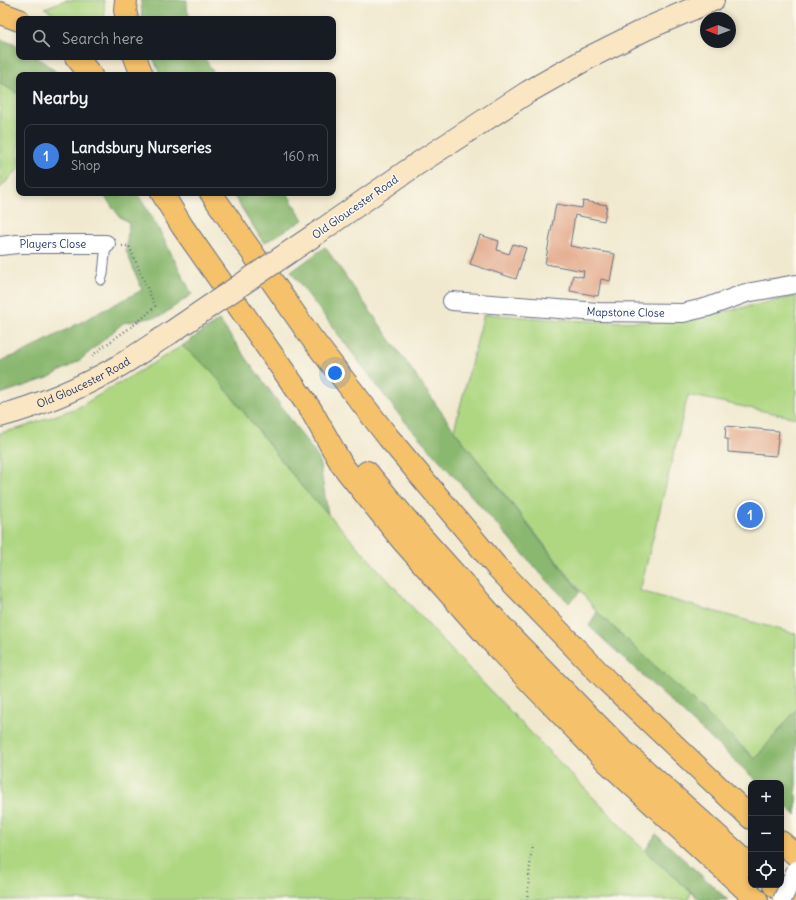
<!DOCTYPE html>
<html lang="en">
<head>
<meta charset="utf-8">
<style>
  body { margin:0; font-family:Delius,sans-serif; background:#20242c; color:#f1f3f6 }
  .controls { position:absolute; right:12px; bottom:12px; display:grid; overflow:hidden; border-radius:8px; box-shadow:0 2px 6px #0003 }
  .controls button { width:36px; height:36px; display:grid; place-items:center; padding:0; border:0; border-bottom:1px solid #363941; background:#171b24; color:#f1f3f6; font:20px sans-serif }
  .compass { position:absolute; left:700px; top:12px; width:36px; height:36px; border-radius:50%; background:#171b24; box-shadow:0 2px 6px #0003; rotate:270deg }
  .you { position:absolute; left:335px; top:373px; width:14px; height:14px; margin:-10px; border:3px solid #fff; border-radius:50%; background:#1a73e8; box-shadow:0 0 0 6px #1a73e833 }
  .badge { display:grid; place-items:center; width:26px; height:26px; border-radius:50%; background:#ea580c; color:#fff; font-size:13px; font-weight:700 }
  .pin { position:absolute; translate:-50% -50%; border:2px solid #fff; box-shadow:0 1px 4px #0006 }
  .list { margin:0; padding:0; list-style:none }
  h2 { display:flex; justify-content:space-between; align-items:center; height:52px; margin:0; padding:0 16px; font-size:17px }
  h2 small { font-size:13px; font-weight:400; color:#9ea1a6 }
  .list li { display:grid; grid-template-columns:26px 1fr auto; gap:12px; align-items:center; box-sizing:border-box; height:64px; margin:0 8px 8px; padding:0 8px; border:1px solid #363941; border-radius:8px }
  .list b { display:block; font-size:15px; white-space:nowrap }
  .list p { margin:0; font-size:13px; white-space:nowrap; color:#9ea1a6 }
  .list em { font-size:13px; font-style:normal; color:#9ea1a6 }
  .icon { flex:none; width:22px; height:22px; fill:none; stroke:currentColor; stroke-width:2; stroke-linecap:round; stroke-linejoin:round }
  .map { position:relative; flex:none; width:796px; height:900px; overflow:hidden }
  .search { position:absolute; background:#171b24; box-shadow:0 2px 6px #0003; left:16px; top:16px; width:320px; height:44px; display:flex; align-items:center; gap:10px; box-sizing:border-box; padding:0 14px; border-radius:8px; color:#9ea1a6; font-size:15px }
  .panel { position:absolute; background:#171b24; box-shadow:0 2px 6px #0003; left:16px; top:72px; width:320px; height:124px; border-radius:8px }
  .map>svg:first-child { display:block }
  .green { fill:#afd782; stroke:#658370 }
  .forest { fill:#8bb870; stroke:#537467 }
  .building { fill:#e5af92 }
  .lines { fill:none; stroke-linecap:round; stroke-linejoin:round }
  .service-casing { stroke:#667086; stroke-width:11 }
  .minor-casing { stroke:#667086; stroke-width:20 }
  .secondary-casing { stroke:#667086; stroke-width:24 }
  .motorway-casing { stroke:#667086; stroke-width:24 }
  .path { stroke:#667086; stroke-width:2.5; stroke-dasharray:1 3; stroke-linecap:butt }
  .service { stroke:#fff; stroke-width:9 }
  .minor { stroke:#fff; stroke-width:18 }
  .secondary { stroke:#fbe6c4; stroke-width:22 }
  .motorway { stroke:#f5c16b; stroke-width:22 }
  .minor-bridge-casing { stroke:#667086; stroke-width:20; stroke-linecap:butt }
  .secondary-bridge-casing { stroke:#667086; stroke-width:24; stroke-linecap:butt }
  .minor-bridge { stroke:#fff; stroke-width:18 }
  .secondary-bridge { stroke:#fbe6c4; stroke-width:22 }
  .labels { text-anchor:middle; dominant-baseline:central; stroke-width:3; stroke-linejoin:round; paint-order:stroke }
  .street-label { font-size:11px; fill:#1b2f5e; stroke:#fbf7ec }
</style>
</head>
<body>
<div class="map">
<svg width="796" height="900" viewBox="0 0 796 900">
  <rect width="100%" height="100%" fill="#fbf7ec"/>
  <filter id="ink" filterUnits="userSpaceOnUse"><feTurbulence type="fractalNoise" baseFrequency=".025" numOctaves="2"/><feDisplacementMap in="SourceGraphic" scale="8" xChannelSelector="R" yChannelSelector="G"/><feConvolveMatrix kernelMatrix="1 2 1 2 8 2 1 2 1" color-interpolation-filters="sRGB"/></filter>
  <filter id="wash" filterUnits="userSpaceOnUse"><feTurbulence type="fractalNoise" baseFrequency=".012" numOctaves="4" result="noise"/><feDisplacementMap in="SourceGraphic" scale="16" xChannelSelector="R" yChannelSelector="G"/><feGaussianBlur stdDeviation="0.9" result="paint"/><feColorMatrix in="noise" values="0 0 0 0 0 0 0 0 0 0 0 0 0 0 0 0 0 1.4 0 .05"/><feComposite in="paint" operator="in"/></filter>
  <g filter="url(#wash)">
    <rect width="100%" height="100%" fill="#f1e9cf"/>
    <g class="green">
      <path d="M 66,0 L 104,0 L 105,19 L 63,19 L 45,8 Z"/>
      <path d="M 0,83 L 19,94 L 19,169 L 0,188 Z"/>
      <path d="M 796,296 L 796,418 L 688,395 L 640,591 L 796,634 L 796,710 L 755,759 L 597,612 L 454,430 L 484,314 C 544,318 605,325 665,320 C 709,317 753,305 796,296 Z"/>
      <path d="M 182,346 L 211,370 L 303,488 L 328,514 L 454,653 L 645,851 L 691,892 L 688,900 L 0,900 L 0,433 L 21,428 L 79,407 Z"/>
    </g>
    <g class="forest">
      <path d="M 141,0 L 187,0 L 187,9 L 190,19 L 142,19 Z"/>
      <path d="M 0,39 L 19,46 L 19,57 L 37,57 L 60,75 L 19,75 L 19,94 L 0,83 Z"/>
      <path d="M 153,57 L 204,57 L 215,75 L 160,75 Z"/>
      <path d="M 102,193 L 137,193 L 157,226 L 192,294 L 161,316 L 123,323 L 79,361 L 48,378 L 0,394 L 0,361 L 22,353 L 142,290 L 126,250 L 129,223 L 120,217 Z"/>
      <path d="M 232,193 L 287,193 L 303,220 L 264,243 Z"/>
      <path d="M 325,247 L 454,430 L 580,592 L 569,603 L 542,575 L 400,416 L 291,272 Z"/>
      <path d="M 219,320 L 319,459 L 328,514 L 303,488 L 211,370 L 182,346 Z"/>
      <path d="M 597,612 L 755,759 L 796,710 L 796,815 L 781,802 L 781,783 L 759,783 L 589,626 Z"/>
      <path d="M 656,834 L 728,900 L 700,900 L 645,851 Z"/>
    </g>
    <g id="blocks">
      <g class="building">
        <path d="M 583,201 L 607,205 L 604,221 L 575,215 L 570,246 L 615,254 L 610,281 L 601,279 L 598,296 L 570,291 L 573,275 L 583,277 L 584,271 L 545,264 L 556,204 L 582,208 Z"/>
        <path d="M 480,235 L 499,241 L 497,250 L 509,254 L 513,244 L 526,248 L 516,279 L 470,264 Z"/>
        <path d="M 726,426 L 779,431 L 776,456 L 728,452 L 728,439 L 725,439 Z"/>
      </g>
    </g>
  </g>
  <g filter="url(#ink)">
    <use href="#blocks" fill-opacity="0" stroke="#667086" stroke-width="1"/>
    <g class="lines">
      <defs>
        <path id="service" d="M 101,280 L 103,274 L 106,244"/>
        <g id="minor">
          <path id="s1" d="M 0,246 L 17,244 L 106,244"/>
          <path id="s2" d="M 452,301 L 598,312 L 683,313 L 708,307 L 746,293 L 796,284"/>
        </g>
        <g id="secondary">
          <path d="M 316,234 L 417,164 L 528,92 L 588,58 L 646,29 L 713,0"/>
          <path id="s3" d="M 0,416 C 41,405 82,387 119,366 C 136,356 153,344 170,333"/>
        </g>
        <g id="motorway">
          <path d="M 126,0 L 125,10 L 127,19"/>
          <path d="M 0,13 L 19,20"/>
          <path d="M 76,57 L 91,75"/>
          <path d="M 135,57 L 142,75"/>
          <path d="M 162,193 L 182,226 L 311,410 L 342,465 L 401,539 L 501,652 L 607,762 L 757,900"/>
          <path d="M 211,193 L 310,336 L 388,437 L 496,566 L 608,682 L 751,818"/>
          <path d="M 367,472 L 411,525 L 514,640 L 618,746 L 751,866"/>
          <path d="M 781,842 L 796,855"/>
          <path d="M 774,885 L 792,900"/>
        </g>
      </defs>
      <use href="#service" class="service-casing"/>
      <use href="#minor" class="minor-casing"/>
      <use href="#secondary" class="secondary-casing"/>
      <use href="#motorway" class="motorway-casing"/>
      <g class="path">
        <path d="M 92,356 C 112,338 137,326 155,306 L 129,246 L 122,246"/>
        <path d="M 527,900 L 532,844"/>
      </g>
      <use href="#service" class="service"/>
      <use href="#minor" class="minor"/>
      <use href="#secondary" class="secondary"/>
      <use href="#motorway" class="motorway"/>
      <defs>
        <path id="minor-bridge" d="M 782,900 L 796,870"/>
        <path id="secondary-bridge" d="M 170,333 L 316,234"/>
      </defs>
      <use href="#minor-bridge" class="minor-bridge-casing"/>
      <use href="#secondary-bridge" class="secondary-bridge-casing"/>
      <use href="#minor-bridge" class="minor-bridge"/>
      <use href="#secondary-bridge" class="secondary-bridge"/>
    </g>
  </g>
  <g class="labels">
    <g class="street-label">
      <text transform="translate(355 207) rotate(-35)">Old Gloucester Road</text>
      <text stroke="none"><textPath href="#s1" startOffset="53">Players Close</textPath></text>
      <text stroke="none"><textPath href="#s2" startOffset="174">Mapstone Close</textPath></text>
      <text stroke="none"><textPath href="#s3" startOffset="90">Old Gloucester Road</textPath></text>
    </g>
  </g>
</svg>
<div class="controls">
<button>+</button>
<button>−</button>
<button><svg class="icon" aria-label="locate" viewBox="0 0 24 24"><circle cx="12" cy="12" r="6"/><path d="M12 2v4M12 18v4M2 12h4M18 12h4"/></svg></button>
</div>
<svg class="compass" viewBox="-18 -18 36 36"><path d="M0-13l5 13h-10z" fill="#e53935"/><path d="M0 13l5-13h-10z" fill="#9ea1a6"/></svg>
<div class="you"></div>
<div class="pin badge" style="left:750px;top:515px;background:#3f7fe0">1</div>
<div class="search"><svg class="icon" aria-label="search" viewBox="0 0 24 24"><circle cx="10" cy="10" r="6"/><path d="M15 15l6 6"/></svg>Search here</div>
<section class="panel">
<h2>Nearby<small></small></h2>
<ul class="list">
<li><span class="badge" style="background:#3f7fe0">1</span><div><b>Landsbury Nurseries</b><p>Shop</p></div><em>160 m</em></li>
</ul>
</section>
</div>
</body>
</html>
